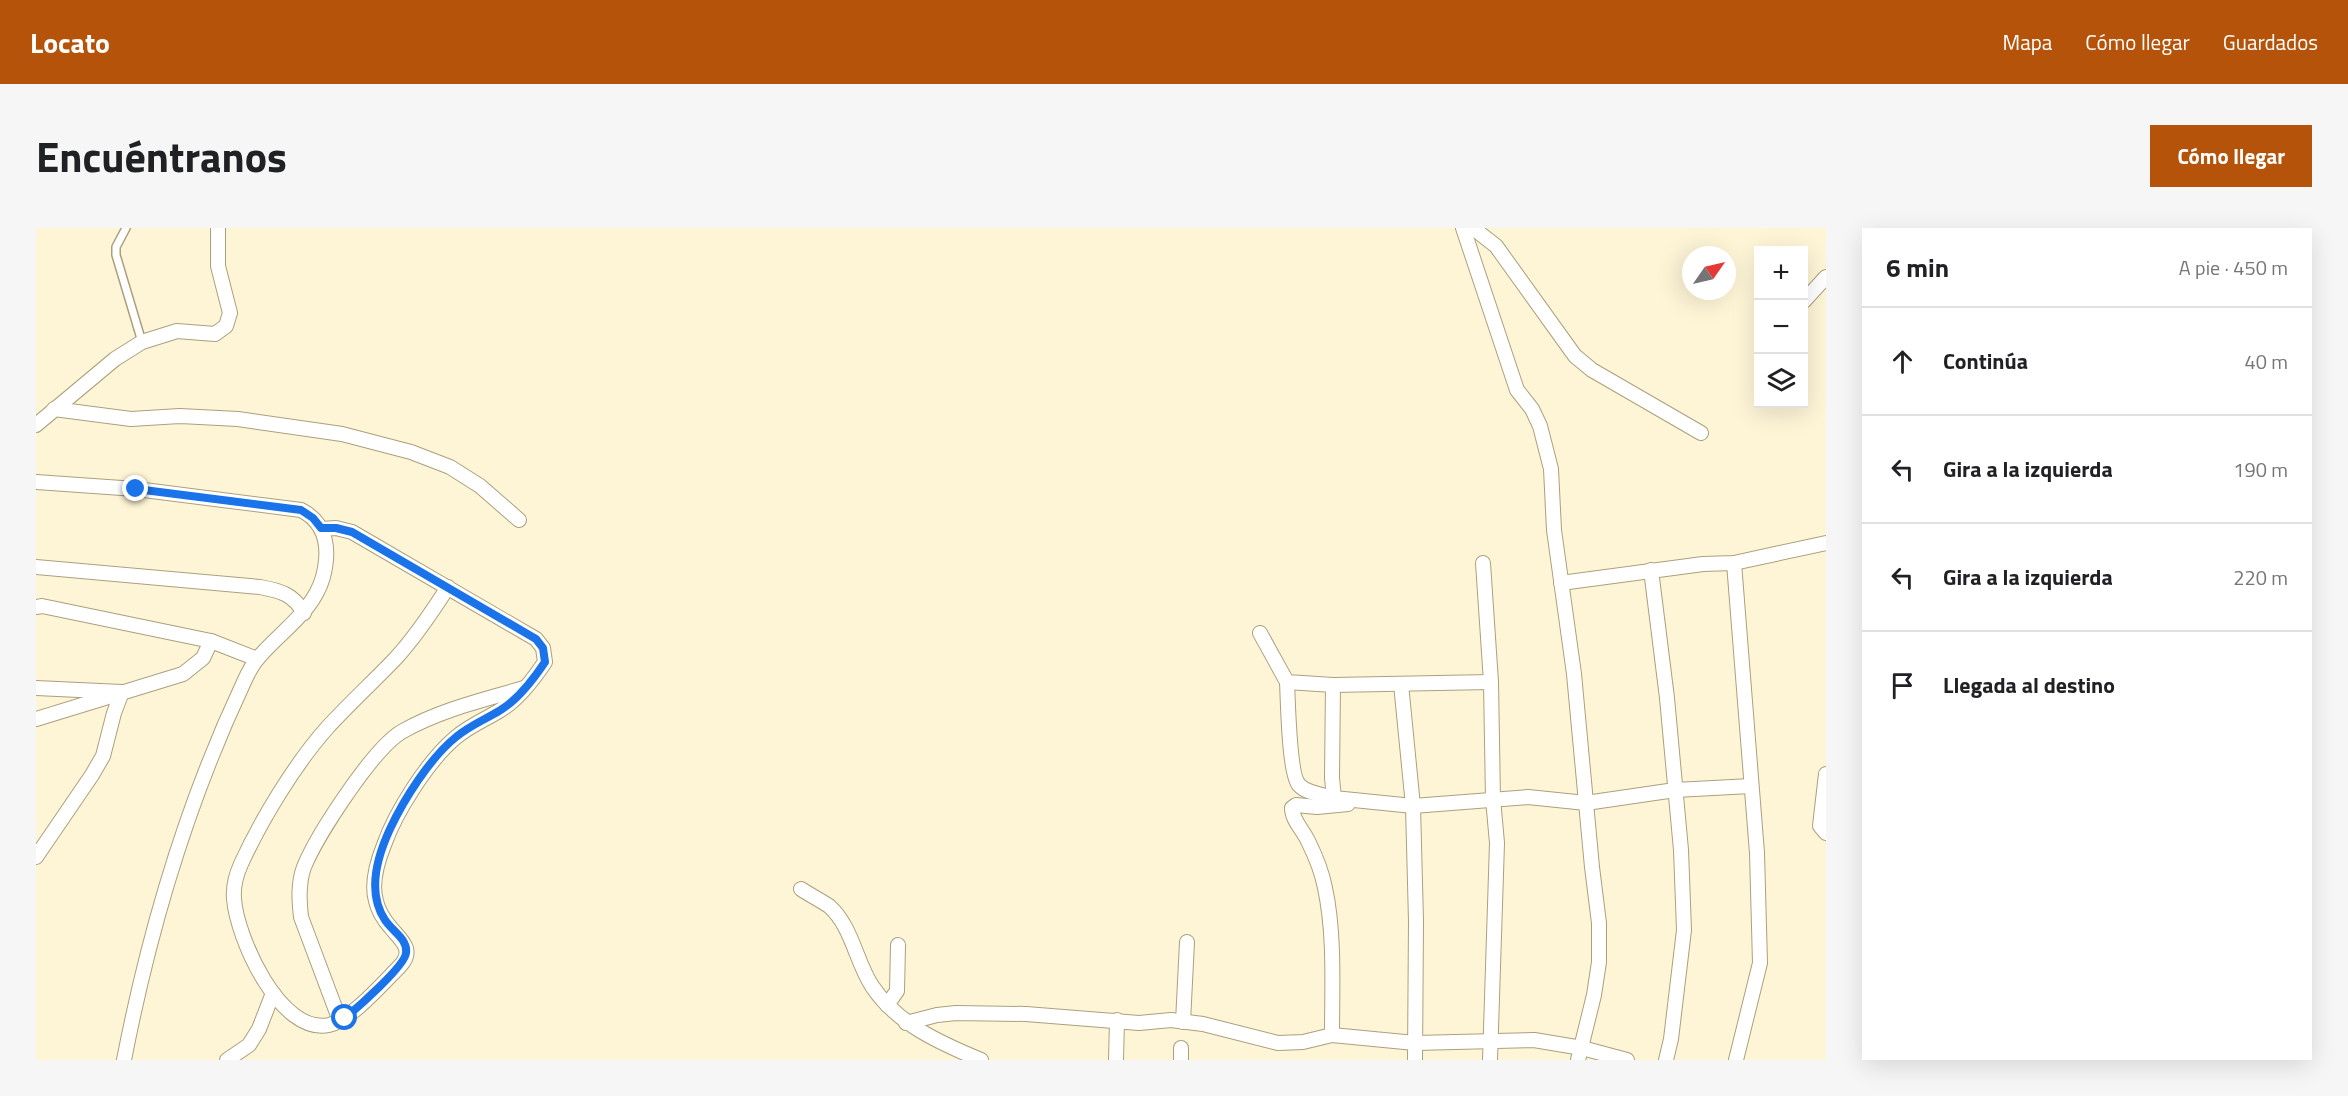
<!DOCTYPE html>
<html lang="es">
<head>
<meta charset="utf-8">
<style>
  body { margin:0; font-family:"Titillium Web",sans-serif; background:#f6f6f6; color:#202124 }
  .controls { position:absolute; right:18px; top:18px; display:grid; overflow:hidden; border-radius:0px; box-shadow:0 6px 24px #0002 }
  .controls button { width:54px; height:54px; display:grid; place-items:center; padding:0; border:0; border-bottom:2px solid #e0e0e0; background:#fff; color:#202124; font:30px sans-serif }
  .compass { position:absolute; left:1646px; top:18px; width:54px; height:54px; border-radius:50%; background:#fff; box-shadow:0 6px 24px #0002; rotate:56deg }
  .stop { position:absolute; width:18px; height:18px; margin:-14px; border:4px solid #1a73e8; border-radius:50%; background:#fff }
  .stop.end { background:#1a73e8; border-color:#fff; box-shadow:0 2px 6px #0008 }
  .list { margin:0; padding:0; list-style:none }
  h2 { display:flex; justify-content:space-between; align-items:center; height:78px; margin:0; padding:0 24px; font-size:26px }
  h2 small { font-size:20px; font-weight:400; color:#757577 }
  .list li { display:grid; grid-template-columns:39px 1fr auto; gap:18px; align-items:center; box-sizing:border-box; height:108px; padding:0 24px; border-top:2px solid #e0e0e0 }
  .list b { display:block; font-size:22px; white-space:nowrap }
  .list em { font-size:20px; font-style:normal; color:#757577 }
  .icon { flex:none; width:33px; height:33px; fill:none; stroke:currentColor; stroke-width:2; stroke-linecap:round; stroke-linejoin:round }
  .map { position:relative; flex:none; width:1790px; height:832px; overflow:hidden; border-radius:0px }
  header { display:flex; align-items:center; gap:36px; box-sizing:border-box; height:84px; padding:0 30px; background:#b45309; color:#fff }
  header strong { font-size:28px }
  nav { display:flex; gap:33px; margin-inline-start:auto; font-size:21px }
  .intro { display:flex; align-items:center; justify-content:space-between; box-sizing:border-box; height:144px; padding:0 36px }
  h1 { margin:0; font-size:42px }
  .button { padding:15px 27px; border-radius:0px; background:#b45309; color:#fff; font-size:21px; font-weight:700 }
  main { display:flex; gap:36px; padding:0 36px }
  aside { flex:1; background:#fff; border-radius:0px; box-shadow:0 6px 24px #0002 }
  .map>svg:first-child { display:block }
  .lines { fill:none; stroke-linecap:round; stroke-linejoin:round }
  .service-casing { stroke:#aba07d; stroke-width:10 }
  .minor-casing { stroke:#aba07d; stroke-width:16 }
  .service { stroke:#fff; stroke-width:7 }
  .minor { stroke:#fff; stroke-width:14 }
  .route { stroke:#1a73e8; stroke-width:8 }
</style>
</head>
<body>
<header>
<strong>Locato</strong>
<nav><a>Mapa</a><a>Cómo llegar</a><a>Guardados</a></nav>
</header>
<div class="intro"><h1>Encuéntranos</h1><a class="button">Cómo llegar</a></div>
<main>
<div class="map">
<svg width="1790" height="832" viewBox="0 0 1790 832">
  <rect width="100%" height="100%" fill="#fef5d7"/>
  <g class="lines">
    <defs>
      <path id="service" d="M 90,0 L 80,19 L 80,27 L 106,114"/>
      <g id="minor">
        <path d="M 1427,0 L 1481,162 L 1496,181 L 1504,198 L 1515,241 L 1518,302 L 1538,446 L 1556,639 L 1563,695 L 1563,734 L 1558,767 L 1542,832"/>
        <path d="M 1437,0 L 1460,18 L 1539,128 L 1556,142 L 1665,205"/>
        <path d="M 1768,73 L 1790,49"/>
        <path d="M 18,181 L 95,191 L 144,188 L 202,191 L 306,206 L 375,224 L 414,239 L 444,258 L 483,292"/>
        <path d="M 0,197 L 79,131 L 106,114 L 141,103 L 179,106 L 190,98 L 194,85 L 182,38 L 182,0"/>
        <path d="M 0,254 L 100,261 L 265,282 C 291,295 294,322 287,349 C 277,384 246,402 223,429 C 216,436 211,447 207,456 C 151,575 113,703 88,832"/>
        <path d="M 285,301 L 300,300 L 316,304 L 500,411 L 507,420 L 509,434 C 497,452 482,472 463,483 C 448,492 433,498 419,510 C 392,533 360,583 348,617 C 342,632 335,656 340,673 C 342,682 348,692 355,700 C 365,712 379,722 364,738 C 347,755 315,792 293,797 C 244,807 201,710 198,671 C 197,659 200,647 205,636 C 225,592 259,536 291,500 C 313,476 337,454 360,430 C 380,408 396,384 412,359"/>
        <path d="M 1447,335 L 1455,454 L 1457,571 L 1461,615 L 1454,832"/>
        <path d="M 1698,335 L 1721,625 L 1724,735 L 1700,832"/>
        <path d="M 0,339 L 224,359 C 245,363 257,366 268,385"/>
        <path d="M 1615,342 L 1631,470 L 1645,622 L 1648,702 L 1635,811 L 1630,832"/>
        <path d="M 1525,355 L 1667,336 L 1698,335 L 1790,315"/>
        <path d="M 0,379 L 6,378 L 175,413 L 221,431"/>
        <path d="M 1224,405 L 1251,454 L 1297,457 L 1455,454"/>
        <path d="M 1251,454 C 1252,473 1253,546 1263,557 C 1270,565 1287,567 1298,570"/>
        <path d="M 1365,456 L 1377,578 L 1380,693 L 1379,832"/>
        <path d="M 1297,457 L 1296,550 L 1298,570 L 1377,578 L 1492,569 L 1550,575 L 1639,562 L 1715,558"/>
        <path d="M 0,460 L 86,464 L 78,485 L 67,528 L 56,547 L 0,629"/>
        <path d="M 0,491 L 147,446 L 167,430 L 175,413"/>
        <path d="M 1790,546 L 1784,598 L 1790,605"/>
        <path d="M 765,661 C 774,667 784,672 793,678 C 816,698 820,734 836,758 C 861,796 904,815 945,832"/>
        <path d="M 851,777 L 861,763 L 862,717"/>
        <path d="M 304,793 L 265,689 C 263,672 262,655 268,639 C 281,607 338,519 367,503 C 404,482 447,472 488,460"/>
        <path d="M 1147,794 L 1151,714"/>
        <path d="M 870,795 L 901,787 L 920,785 L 990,786 L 1103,795 L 1135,792 L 1167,796 L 1242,815 L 1267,814 L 1296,807 L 1379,815 L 1498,812 L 1546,820 L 1591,832"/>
        <path d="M 1296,807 C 1296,760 1299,706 1289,660 C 1286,644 1279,627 1272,613 C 1267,602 1256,592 1256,580 L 1260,577 L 1281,579 L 1312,576"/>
        <path d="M 191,832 L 213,817 L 223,801 L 237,765"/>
        <path d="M 1080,832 L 1081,792"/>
        <path d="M 1145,832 L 1145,820"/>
      </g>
    </defs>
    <use href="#service" class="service-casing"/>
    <use href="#minor" class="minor-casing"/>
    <use href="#service" class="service"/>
    <use href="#minor" class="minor"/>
  </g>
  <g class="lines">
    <path class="route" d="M 100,261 L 265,282 L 277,290 L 285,300 L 300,300 L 316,304 L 500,411 L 507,420 L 509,434 C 497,452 482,472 463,483 C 448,492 433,498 420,509 C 394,530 368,571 354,601 C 341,629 331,665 349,692 C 356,703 372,711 370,725 C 369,738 321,780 309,790"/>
  </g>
</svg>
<div class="controls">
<button>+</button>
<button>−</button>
<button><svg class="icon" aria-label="layers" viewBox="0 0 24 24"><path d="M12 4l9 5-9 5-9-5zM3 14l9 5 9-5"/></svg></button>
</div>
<svg class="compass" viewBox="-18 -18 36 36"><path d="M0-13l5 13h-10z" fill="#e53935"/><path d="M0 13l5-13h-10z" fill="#757577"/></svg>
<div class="stop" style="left:309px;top:790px"></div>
<div class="stop end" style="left:100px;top:261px"></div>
</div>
<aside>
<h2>6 min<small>A pie · 450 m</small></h2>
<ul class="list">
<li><svg class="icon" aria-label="ahead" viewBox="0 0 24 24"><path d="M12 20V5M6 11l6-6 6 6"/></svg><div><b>Continúa</b></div><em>40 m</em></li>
<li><svg class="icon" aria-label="left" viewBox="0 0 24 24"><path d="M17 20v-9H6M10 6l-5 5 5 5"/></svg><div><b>Gira a la izquierda</b></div><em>190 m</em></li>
<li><svg class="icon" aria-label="left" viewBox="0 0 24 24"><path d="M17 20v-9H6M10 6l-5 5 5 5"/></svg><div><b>Gira a la izquierda</b></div><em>220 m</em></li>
<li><svg class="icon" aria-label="arrive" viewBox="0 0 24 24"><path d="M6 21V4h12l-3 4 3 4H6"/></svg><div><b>Llegada al destino</b></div></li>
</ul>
</aside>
</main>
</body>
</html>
